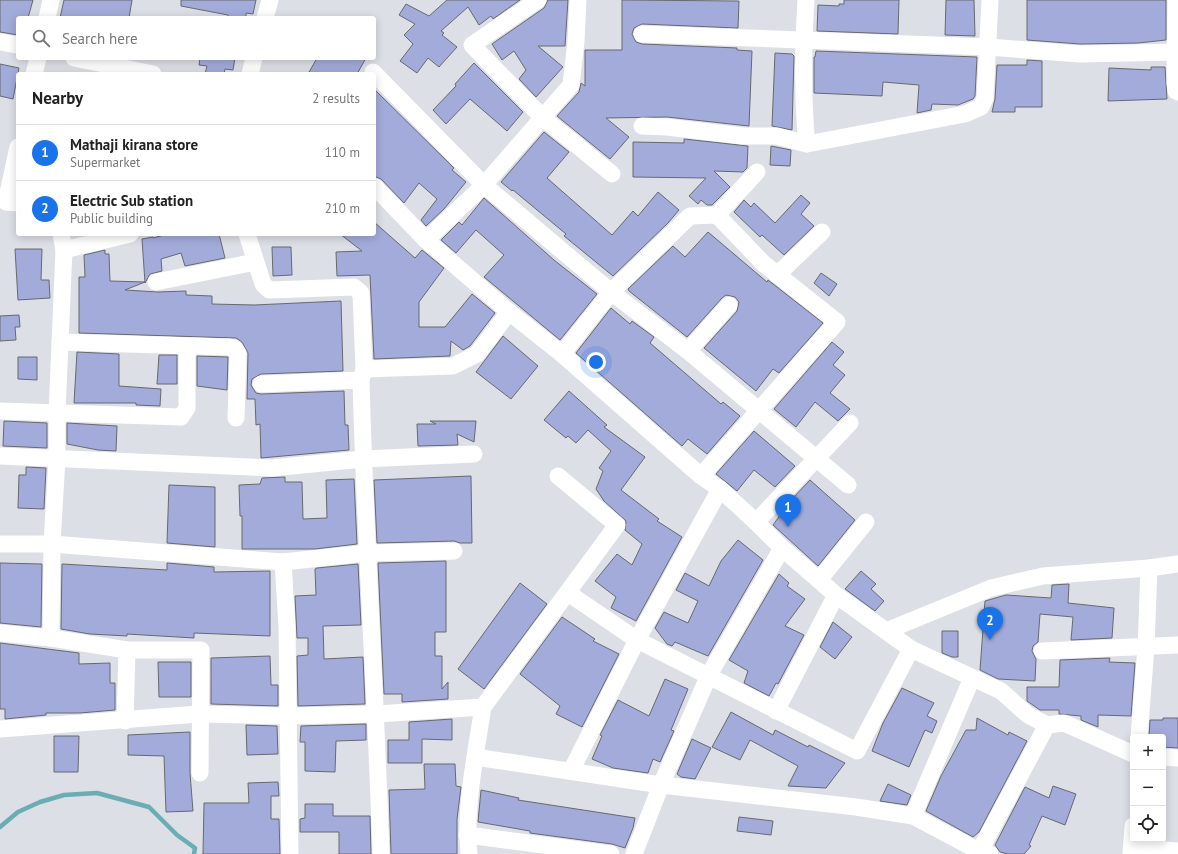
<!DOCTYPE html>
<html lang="en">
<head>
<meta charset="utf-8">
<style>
  body { margin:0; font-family:"PT Sans",sans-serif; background:#f2f2f2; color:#222 }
  .controls { position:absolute; right:12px; bottom:12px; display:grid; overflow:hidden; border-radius:4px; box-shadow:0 2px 10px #0003 }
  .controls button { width:36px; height:36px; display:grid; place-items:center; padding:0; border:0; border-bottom:1px solid #e0e0e0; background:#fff; color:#222; font:20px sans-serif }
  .you { position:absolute; left:596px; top:362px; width:14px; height:14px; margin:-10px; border:3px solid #fff; border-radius:50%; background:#1a73e8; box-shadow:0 0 0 6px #1a73e833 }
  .badge { display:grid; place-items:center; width:26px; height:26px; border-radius:50%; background:#1a73e8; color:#fff; font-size:13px; font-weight:700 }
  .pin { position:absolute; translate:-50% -33px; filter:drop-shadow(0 1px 2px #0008) }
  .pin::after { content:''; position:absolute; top:21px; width:14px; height:12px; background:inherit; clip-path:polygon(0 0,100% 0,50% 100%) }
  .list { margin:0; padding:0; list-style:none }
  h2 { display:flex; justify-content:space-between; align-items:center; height:52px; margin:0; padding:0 16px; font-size:17px }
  h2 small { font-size:13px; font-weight:400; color:#767676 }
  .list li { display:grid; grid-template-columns:26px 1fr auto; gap:12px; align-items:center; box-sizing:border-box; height:56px; padding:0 16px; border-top:1px solid #e0e0e0 }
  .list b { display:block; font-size:15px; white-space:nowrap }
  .list p { margin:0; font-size:13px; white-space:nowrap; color:#767676 }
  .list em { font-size:13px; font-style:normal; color:#767676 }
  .icon { flex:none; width:22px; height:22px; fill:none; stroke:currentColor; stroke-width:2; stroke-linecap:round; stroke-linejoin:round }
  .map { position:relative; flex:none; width:1178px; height:854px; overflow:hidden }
  .search { position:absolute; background:#fff; box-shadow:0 2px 10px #0003; left:16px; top:16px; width:360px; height:44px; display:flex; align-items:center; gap:10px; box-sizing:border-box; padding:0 14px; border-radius:4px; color:#767676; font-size:15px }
  .panel { position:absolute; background:#fff; box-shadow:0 2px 10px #0003; left:16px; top:72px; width:360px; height:164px; border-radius:4px }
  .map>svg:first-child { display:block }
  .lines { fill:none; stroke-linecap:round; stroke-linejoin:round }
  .stream { stroke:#6aadb3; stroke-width:4.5 }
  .building { fill:#a3abda; stroke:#676970 }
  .minor { stroke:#fff; stroke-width:17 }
</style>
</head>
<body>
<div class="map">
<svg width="1178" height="854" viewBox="0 0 1178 854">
  <rect width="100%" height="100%" fill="#dddfe7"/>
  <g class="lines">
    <path class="stream" d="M 0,827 L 18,812 L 40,802 L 64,795 L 97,793 L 149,807 L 177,835 L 195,848 L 194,854"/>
  </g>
  <g class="building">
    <path d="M 0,0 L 33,0 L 28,18 L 18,18 L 18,35 L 0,32 Z"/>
    <path d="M 64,0 L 132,0 L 129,18 L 60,18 Z"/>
    <path d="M 181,0 L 256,0 L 253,14 L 246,13 L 246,18 L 228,18 L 228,15 L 181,6 Z"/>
    <path d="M 447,0 L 520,0 L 493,19 L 491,16 L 479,25 L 468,7 L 441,31 L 444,33 L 442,35 L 457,47 L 439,67 L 428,58 L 417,73 L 400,61 L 413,44 L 404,35 L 415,24 L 399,15 L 406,4 L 429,16 Z"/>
    <path d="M 548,0 L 568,0 L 565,46 L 538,46 L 563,67 L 536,97 L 519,79 L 526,70 L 514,51 L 502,60 L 492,44 L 544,8 Z"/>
    <path d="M 622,0 L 739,1 L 738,28 L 642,24 L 634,28 L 632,34 L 636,42 L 642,44 L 737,48 L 737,50 L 752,51 L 749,126 L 667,117 L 606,118 L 629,137 L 610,159 L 557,116 L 579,92 L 581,83 L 585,86 L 585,50 L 622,50 Z"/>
    <path d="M 844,0 L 899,0 L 898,34 L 817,31 L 818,5 L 839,6 L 839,4 L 844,4 Z"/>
    <path d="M 946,0 L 974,0 L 975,36 L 945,35 Z"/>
    <path d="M 1027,0 L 1166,0 L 1166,40 L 1138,43 L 1080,44 L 1027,40 Z"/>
    <path d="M 816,51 L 977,57 L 975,96 L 973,99 L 958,105 L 932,104 L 931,110 L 917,113 L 919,85 L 883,82 L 882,96 L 814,93 L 814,57 L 815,57 Z"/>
    <path d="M 775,53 L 792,54 L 794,56 L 792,130 L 772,126 Z"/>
    <path d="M 200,58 L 235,58 L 233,70 L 225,69 L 224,74 L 205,74 L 207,66 L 199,65 Z"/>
    <path d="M 317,58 L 366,58 L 357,74 L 308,74 Z"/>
    <path d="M 1027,60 L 1042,61 L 1042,107 L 1015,107 L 1015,112 L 992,112 L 995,99 L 997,65 L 1027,65 Z"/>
    <path d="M 474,63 L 523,112 L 507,131 L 470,99 L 446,124 L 433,110 L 456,86 L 455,84 Z"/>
    <path d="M 0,64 L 19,68 L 13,99 L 0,96 Z"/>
    <path d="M 1151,67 L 1165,67 L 1167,99 L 1108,101 L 1109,68 L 1151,70 Z"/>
    <path d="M 374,89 L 454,168 L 452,170 L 466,182 L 444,209 L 426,226 L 421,220 L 437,199 L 419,183 L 404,203 L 381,179 L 374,176 Z"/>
    <path d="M 544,132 L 569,152 L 547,178 L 612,235 L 633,211 L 638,216 L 658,192 L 679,210 L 668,223 L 613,276 L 564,236 L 566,234 L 513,190 L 512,191 L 501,182 Z"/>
    <path d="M 684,139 L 748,146 L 747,168 L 743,172 L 714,171 L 730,187 L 712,205 L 707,205 L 701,200 L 698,204 L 689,196 L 706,178 L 633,177 L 633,142 L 684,143 Z"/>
    <path d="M 771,146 L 791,150 L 790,166 L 770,165 Z"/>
    <path d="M 801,195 L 810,203 L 801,214 L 814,226 L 784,255 L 762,235 L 760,237 L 734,212 L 744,200 L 751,207 L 754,203 L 775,223 Z"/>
    <path d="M 484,198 L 554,260 L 597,294 L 560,340 L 484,277 L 504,255 L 476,230 L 456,253 L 441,240 L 459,222 L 462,225 Z"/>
    <path d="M 374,222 L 415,258 L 422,250 L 444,268 L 419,302 L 419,327 L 445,327 L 472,294 L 495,313 L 470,346 L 463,350 L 451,341 L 450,356 L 374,359 L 370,275 L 337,276 L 336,252 L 362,251 L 340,234 L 374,234 Z"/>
    <path d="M 708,232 L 767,282 L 768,280 L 823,323 L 779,373 L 773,369 L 756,391 L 704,348 L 737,311 L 739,302 L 735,297 L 726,295 L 722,298 L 687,337 L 629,291 L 628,289 L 673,246 L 685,257 Z"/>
    <path d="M 168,234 L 219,234 L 225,258 L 185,266 L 181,253 L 161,259 L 162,271 L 150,274 L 145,283 L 142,239 L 153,237 L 153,238 Z"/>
    <path d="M 272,247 L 291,247 L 292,275 L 273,276 Z"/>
    <path d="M 15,249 L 42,249 L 41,280 L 49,280 L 50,298 L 18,300 Z"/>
    <path d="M 105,250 L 105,254 L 109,254 L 110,281 L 145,282 L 125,290 L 158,292 L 186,291 L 186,295 L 212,296 L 212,304 L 254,305 L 341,301 L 343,371 L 261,374 L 252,379 L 251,385 L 256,393 L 261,394 L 344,391 L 345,425 L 348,425 L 349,450 L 261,458 L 260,424 L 256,425 L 255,399 L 247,399 L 248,353 L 242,342 L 236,338 L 79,333 L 79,277 L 85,277 L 84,255 Z"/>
    <path d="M 821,273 L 837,284 L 829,296 L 814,283 Z"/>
    <path d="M 611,308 L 630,324 L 632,321 L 654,337 L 650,343 L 721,404 L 723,402 L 740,416 L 707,454 L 688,439 L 682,446 L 576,353 Z"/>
    <path d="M 19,315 L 20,327 L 15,327 L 16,340 L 0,341 L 0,316 Z"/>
    <path d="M 503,336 L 538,366 L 511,399 L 476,372 Z"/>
    <path d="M 832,342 L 844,352 L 833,365 L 845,375 L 830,393 L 850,409 L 838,421 L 815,402 L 796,427 L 774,409 Z"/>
    <path d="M 77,352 L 119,354 L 119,386 L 161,389 L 160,406 L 136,405 L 136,403 L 74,403 Z"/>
    <path d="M 159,355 L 177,355 L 177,384 L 157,384 Z"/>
    <path d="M 197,356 L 228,357 L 227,390 L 197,386 Z"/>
    <path d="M 18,357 L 37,357 L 37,380 L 18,379 Z"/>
    <path d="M 569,391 L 607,425 L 604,427 L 645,457 L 621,490 L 659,519 L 657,521 L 682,537 L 636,621 L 611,608 L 616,597 L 595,581 L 617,554 L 632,565 L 642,544 L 625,530 L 626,521 L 604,501 L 596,489 L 603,471 L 599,468 L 611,451 L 588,430 L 576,443 L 568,436 L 566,438 L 544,420 Z"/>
    <path d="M 4,421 L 47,423 L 47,448 L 3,446 Z"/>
    <path d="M 430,421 L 476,421 L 474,442 L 457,434 L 458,445 L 418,446 L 417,424 L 436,424 Z"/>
    <path d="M 67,423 L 117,426 L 116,451 L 98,450 L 67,444 Z"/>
    <path d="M 754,431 L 795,466 L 775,487 L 754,470 L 737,491 L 716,474 Z"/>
    <path d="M 26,467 L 46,468 L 44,509 L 18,508 L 19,475 L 26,475 Z"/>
    <path d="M 471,476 L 472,543 L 460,543 L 454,541 L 377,543 L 374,480 Z"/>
    <path d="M 285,477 L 285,482 L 302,482 L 303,519 L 327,518 L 326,480 L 354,479 L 357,544 L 315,549 L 242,549 L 242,516 L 240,516 L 239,485 L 260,484 L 262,478 Z"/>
    <path d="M 810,480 L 855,520 L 818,566 L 773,525 L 791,500 Z"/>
    <path d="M 169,485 L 215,487 L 215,547 L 167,543 Z"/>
    <path d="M 738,540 L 763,560 L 708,656 L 675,642 L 672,646 L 667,644 L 655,628 L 664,612 L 688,623 L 698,601 L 676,590 L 685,573 L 709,586 L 721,561 Z"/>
    <path d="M 446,561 L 446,632 L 435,632 L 435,656 L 442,656 L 442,689 L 448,682 L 448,699 L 402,702 L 402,694 L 384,694 L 378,563 Z"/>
    <path d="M 0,563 L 42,564 L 41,627 L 0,623 Z"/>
    <path d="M 167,563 L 214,567 L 214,572 L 270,571 L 270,636 L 194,633 L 194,638 L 127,634 L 127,636 L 90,634 L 61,629 L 62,564 L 167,570 Z"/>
    <path d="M 358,564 L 361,625 L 323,626 L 324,659 L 363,657 L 365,704 L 298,706 L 297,656 L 308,655 L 308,638 L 297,638 L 295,596 L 316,595 L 315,569 L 317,568 Z"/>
    <path d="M 861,571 L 876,584 L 871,589 L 884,601 L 875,611 L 845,589 Z"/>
    <path d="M 779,574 L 789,583 L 787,586 L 805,599 L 785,626 L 804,635 L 778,684 L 776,683 L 769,696 L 744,683 L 748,671 L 729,660 Z"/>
    <path d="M 520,583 L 547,604 L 484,689 L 458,669 Z"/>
    <path d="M 1069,584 L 1068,603 L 1114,608 L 1112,638 L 1071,640 L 1073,617 L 1040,614 L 1038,642 L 1033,646 L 1032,651 L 1036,659 L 1035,681 L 998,679 L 980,670 L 985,601 L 1006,595 L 1051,598 L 1052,585 Z"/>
    <path d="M 562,617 L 595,639 L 593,641 L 619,654 L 582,727 L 556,714 L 560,706 L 520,674 Z"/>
    <path d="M 833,622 L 852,637 L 835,659 L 820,647 Z"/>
    <path d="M 942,631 L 958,631 L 958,657 L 952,657 L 942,653 Z"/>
    <path d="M 0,643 L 79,653 L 79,664 L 110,663 L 110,683 L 115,683 L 115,710 L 80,713 L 46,713 L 46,715 L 5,719 L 5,709 L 0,709 Z"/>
    <path d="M 270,656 L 271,685 L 278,685 L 278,706 L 211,704 L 211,658 Z"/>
    <path d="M 1110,658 L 1109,662 L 1135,663 L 1131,716 L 1098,715 L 1098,727 L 1081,720 L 1081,716 L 1059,714 L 1059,710 L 1040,710 L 1027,701 L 1027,687 L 1059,687 L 1060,660 Z"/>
    <path d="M 158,662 L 191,662 L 191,697 L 159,697 Z"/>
    <path d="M 665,679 L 688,689 L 671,730 L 674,731 L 660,762 L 653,759 L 648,773 L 613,768 L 592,759 L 602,736 L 600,735 L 618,700 L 649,716 Z"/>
    <path d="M 902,688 L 934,703 L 927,716 L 937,721 L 932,733 L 925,730 L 909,767 L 872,751 L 883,723 Z"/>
    <path d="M 731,712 L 773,735 L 775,730 L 808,747 L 809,745 L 845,763 L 826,788 L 788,786 L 798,766 L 750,740 L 740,760 L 712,747 Z"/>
    <path d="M 977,718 L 1008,735 L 1009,732 L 1027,741 L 979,832 L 973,837 L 926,811 L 941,776 L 966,730 L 976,730 Z"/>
    <path d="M 1163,718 L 1178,718 L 1178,748 L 1163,747 L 1163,737 L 1149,737 L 1150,720 L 1163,720 Z"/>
    <path d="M 452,719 L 452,740 L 422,739 L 422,763 L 388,763 L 388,740 L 409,740 L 409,722 Z"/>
    <path d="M 366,724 L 366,740 L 336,741 L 335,772 L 305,771 L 305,742 L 300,742 L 301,726 Z"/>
    <path d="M 246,725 L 277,726 L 278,754 L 247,755 Z"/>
    <path d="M 190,732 L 190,773 L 193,811 L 166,812 L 164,756 L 128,755 L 128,735 Z"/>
    <path d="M 54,736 L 79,736 L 78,772 L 54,772 Z"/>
    <path d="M 692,739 L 711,748 L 695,779 L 681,777 L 677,774 Z"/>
    <path d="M 424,764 L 455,764 L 456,786 L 461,787 L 457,819 L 457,854 L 391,854 L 389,790 L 425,789 Z"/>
    <path d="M 278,782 L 279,796 L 271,796 L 271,819 L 279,819 L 280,854 L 203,854 L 204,803 L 249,803 L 248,783 Z"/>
    <path d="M 888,784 L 911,795 L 907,805 L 880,801 Z"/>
    <path d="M 1053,786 L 1076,794 L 1065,825 L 1042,816 L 1029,845 L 1031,846 L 1024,854 L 1008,854 L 1000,852 L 995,845 L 1025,787 L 1049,798 Z"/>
    <path d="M 481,790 L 519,798 L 518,800 L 635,818 L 633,828 L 625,848 L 612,844 L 530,833 L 530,831 L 478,822 Z"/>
    <path d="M 305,804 L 333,804 L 333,816 L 370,816 L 371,854 L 339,854 L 339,832 L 300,832 L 300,819 L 305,818 Z"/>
    <path d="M 739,817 L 773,821 L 771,835 L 737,831 Z"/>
  </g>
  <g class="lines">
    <g class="minor">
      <path d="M 538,0 L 472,45 L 542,117 L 612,174"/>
      <path d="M 1176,0 L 1175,83 L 1176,91 L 1178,92"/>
      <path d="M 47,18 L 51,0"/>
      <path d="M 265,18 L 270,0"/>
      <path d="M 642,34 L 988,47 L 1080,54 L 1178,52"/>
      <path d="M 0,42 L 18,45"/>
      <path d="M 74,58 L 153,74"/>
      <path d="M 373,72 L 484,185 L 611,292 L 688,351 L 848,485"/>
      <path d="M 34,74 L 38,58"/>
      <path d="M 250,74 L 254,58"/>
      <path d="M 642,126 L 667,127 L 743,136 L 777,136 L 807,144 C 802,96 803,48 806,0"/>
      <path d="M 807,144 L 965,114 L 981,107 L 985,98 L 990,0"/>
      <path d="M 18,147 L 6,202 L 18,203"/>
      <path d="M 374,186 L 426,240 L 509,312 L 562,354 L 701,476 L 720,489 L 756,522 L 782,548 L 836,595 L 911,649 L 1001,691 L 1028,715 L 1047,725 L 1064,723 L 1133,754"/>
      <path d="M 717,215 L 757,172"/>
      <path d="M 247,234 L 263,284 L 269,290 L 354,287 L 361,293 L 364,369 L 361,380 C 365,538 376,696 381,854"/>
      <path d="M 426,240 L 484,185 L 571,85 L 576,41 L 578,0"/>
      <path d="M 64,250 L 130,234"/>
      <path d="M 777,275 L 822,232"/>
      <path d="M 156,282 L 255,262"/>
      <path d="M 60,342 L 228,347 L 234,348 L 238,353 L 236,418"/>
      <path d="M 688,351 L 729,305"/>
      <path d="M 562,354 L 611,292 L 690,216 L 717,215 L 764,264 L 837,322 L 701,476"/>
      <path d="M 364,369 L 453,366 L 477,354 L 509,312"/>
      <path d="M 261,384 L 361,380"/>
      <path d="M 0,411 L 181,417 L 187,408 L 187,346"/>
      <path d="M 0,456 L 272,468 L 363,459 L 474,454"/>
      <path d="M 756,522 L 850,423"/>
      <path d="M 0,544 L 52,544 L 283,562 L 367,553 L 454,551"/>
      <path d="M 283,562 L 287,627 L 290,854"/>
      <path d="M 819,580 L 866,522"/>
      <path d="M 568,593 L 637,640 L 857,751 L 911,649"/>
      <path d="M 886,631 L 991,588 L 1043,576 L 1149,568 L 1178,564"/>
      <path d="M 0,633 L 51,638 L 127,650 L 201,650 L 200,773"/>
      <path d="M 51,638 L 52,544 L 57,458 L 57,413 L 64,250 L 61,234"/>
      <path d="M 1042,651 L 1178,645"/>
      <path d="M 483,707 L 617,525 L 558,476"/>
      <path d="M 776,711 L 836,595"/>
      <path d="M 125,721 L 127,650"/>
      <path d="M 0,729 L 199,714 L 287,716 L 377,714 L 483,707 C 476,752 464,810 469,854"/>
      <path d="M 1139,737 L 1146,647 L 1149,568"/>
      <path d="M 475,757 L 661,785 L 856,807 L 913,816 L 979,851 L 990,854"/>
      <path d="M 1163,757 L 1178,758"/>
      <path d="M 571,771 L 637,640 L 720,489"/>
      <path d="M 913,816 L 972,678"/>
      <path d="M 467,835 L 611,854"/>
      <path d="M 1132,847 L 1178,851"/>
      <path d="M 634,854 L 661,785 L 709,675 L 782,548"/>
      <path d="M 978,854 L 1047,725"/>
      <path d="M 1131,854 L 1133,826"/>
    </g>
  </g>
</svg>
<div class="controls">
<button>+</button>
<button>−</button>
<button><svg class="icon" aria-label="locate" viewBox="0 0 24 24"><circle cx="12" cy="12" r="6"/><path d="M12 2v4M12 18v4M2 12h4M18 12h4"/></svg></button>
</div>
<div class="you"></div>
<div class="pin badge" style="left:788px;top:527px">1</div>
<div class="pin badge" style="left:990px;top:640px">2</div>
<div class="search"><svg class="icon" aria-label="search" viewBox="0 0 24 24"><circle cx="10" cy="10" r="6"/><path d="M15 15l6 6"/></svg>Search here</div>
<section class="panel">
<h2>Nearby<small>2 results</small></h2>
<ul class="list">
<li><span class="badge">1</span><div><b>Mathaji kirana store</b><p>Supermarket</p></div><em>110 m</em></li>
<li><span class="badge">2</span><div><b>Electric Sub station</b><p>Public building</p></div><em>210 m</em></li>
</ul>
</section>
</div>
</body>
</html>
